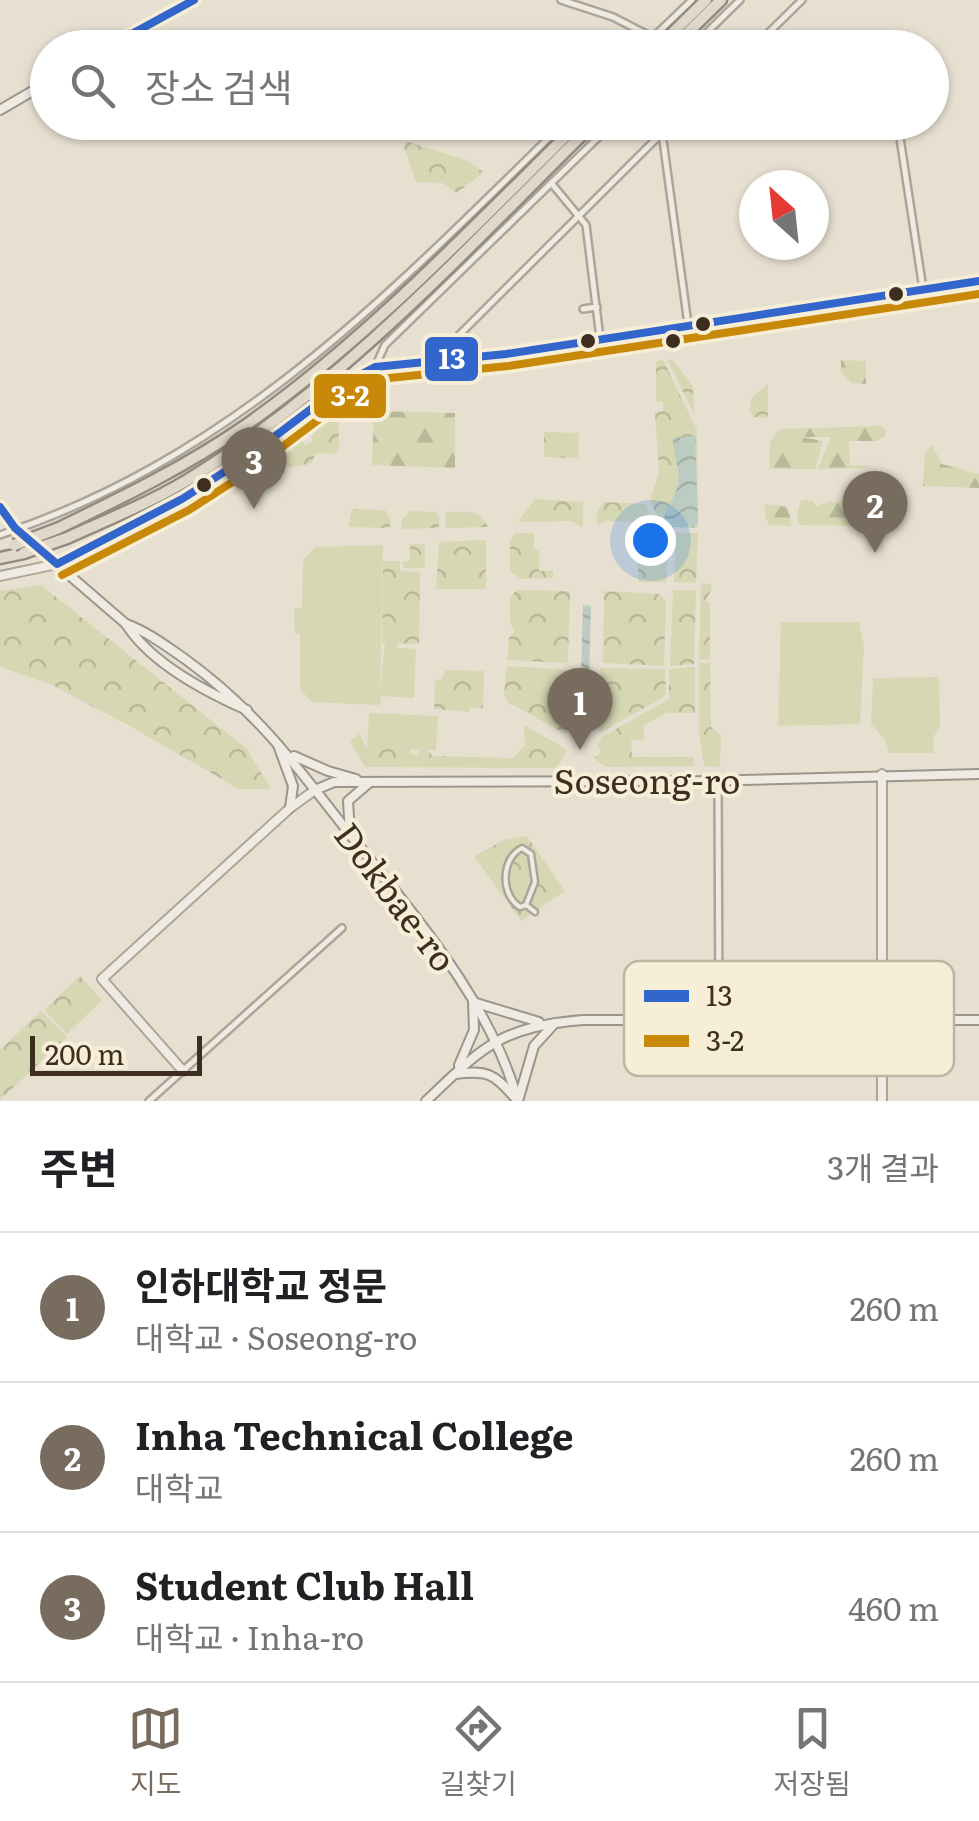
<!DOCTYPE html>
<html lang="ko">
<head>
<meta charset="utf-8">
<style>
  body { margin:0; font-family:Literata,"Noto Sans KR",serif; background:#f2f2f2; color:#202124 }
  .compass { position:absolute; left:739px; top:170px; width:90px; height:90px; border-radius:50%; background:#fff; box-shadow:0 2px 8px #0004; rotate:333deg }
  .scale { position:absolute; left:30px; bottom:25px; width:172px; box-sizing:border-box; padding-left:10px; border:5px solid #3d2e20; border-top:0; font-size:28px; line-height:35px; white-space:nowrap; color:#3d2e20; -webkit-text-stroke:8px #f7eed8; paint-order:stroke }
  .you { position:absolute; left:650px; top:540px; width:35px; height:35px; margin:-25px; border:8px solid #fff; border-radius:50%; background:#1a73e8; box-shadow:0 0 0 15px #1a73e833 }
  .badge { display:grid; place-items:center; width:65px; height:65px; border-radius:50%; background:#786c5e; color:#fff; font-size:32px; font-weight:700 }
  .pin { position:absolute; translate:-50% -82px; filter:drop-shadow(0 2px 5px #0008) }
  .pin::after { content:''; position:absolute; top:52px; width:35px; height:30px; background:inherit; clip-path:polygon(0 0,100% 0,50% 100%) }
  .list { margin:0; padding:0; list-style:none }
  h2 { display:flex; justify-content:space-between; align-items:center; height:130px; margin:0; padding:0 40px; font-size:42px }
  h2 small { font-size:32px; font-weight:400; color:#757577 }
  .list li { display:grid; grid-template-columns:65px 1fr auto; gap:30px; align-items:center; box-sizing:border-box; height:150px; padding:0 40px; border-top:2px solid #e0e0e0 }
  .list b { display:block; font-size:38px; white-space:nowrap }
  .list p { margin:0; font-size:32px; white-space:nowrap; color:#757577 }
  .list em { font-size:32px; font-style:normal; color:#757577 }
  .icon { flex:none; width:55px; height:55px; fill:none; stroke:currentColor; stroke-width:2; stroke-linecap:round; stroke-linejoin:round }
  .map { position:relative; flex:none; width:979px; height:1101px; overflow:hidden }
  .search { position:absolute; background:#fff; box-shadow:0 2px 8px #0004; left:30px; right:30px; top:30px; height:110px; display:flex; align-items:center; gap:25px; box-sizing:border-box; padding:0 35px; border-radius:55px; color:#757577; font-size:38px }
  .sheet { height:580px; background:#fff }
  nav { display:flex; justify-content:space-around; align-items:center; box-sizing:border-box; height:140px; border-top:2px solid #e0e0e0; background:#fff; font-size:28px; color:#757577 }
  nav a { display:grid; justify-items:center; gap:5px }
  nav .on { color:#786c5e }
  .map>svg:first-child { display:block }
  .forest { fill:url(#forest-firs) }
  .park { fill:url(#park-crowns) }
  .pitch { fill:#d6d7b3 }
  .water { fill:url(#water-waves) }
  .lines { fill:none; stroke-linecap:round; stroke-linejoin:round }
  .minor-tunnel { stroke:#c5bcae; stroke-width:5; stroke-dasharray:5 2.5; stroke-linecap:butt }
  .pedestrian-casing { stroke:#ada599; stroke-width:9 }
  .minor-casing { stroke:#ada599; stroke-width:10 }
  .tertiary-casing { stroke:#ada599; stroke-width:12 }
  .secondary-casing { stroke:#9c958a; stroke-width:12 }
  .trunk-casing { stroke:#928b80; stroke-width:15 }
  .pedestrian { stroke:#efebe3; stroke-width:4 }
  .minor { stroke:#efebe3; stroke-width:5 }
  .tertiary { stroke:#efebe3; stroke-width:8 }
  .secondary { stroke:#efebe3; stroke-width:8 }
  .trunk { stroke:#e0d9cb; stroke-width:10 }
  .trunk-bridge-casing { stroke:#928b80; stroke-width:15; stroke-linecap:butt }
  .trunk-bridge { stroke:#e0d9cb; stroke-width:10 }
  .bus-1-casing { stroke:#f7eed8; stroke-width:15 }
  .bus-2-casing { stroke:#f7eed8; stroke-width:15 }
  .bus-1 { stroke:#36c; stroke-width:8 }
  .bus-2 { stroke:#c88808; stroke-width:8 }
  .bus-dot { fill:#3d2e20; stroke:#f7eed8; stroke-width:4 }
  .labels { text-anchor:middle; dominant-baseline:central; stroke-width:8; stroke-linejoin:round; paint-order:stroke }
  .street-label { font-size:35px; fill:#3d2e20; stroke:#f7eed8 }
  .key { fill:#f7eed8; stroke:#bfb4a1; stroke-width:2.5 }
  .key-label { font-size:28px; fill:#3d2e20 }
  .line-badge { stroke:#f7eed8; stroke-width:4 }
  .badge-label { font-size:28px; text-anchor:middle; font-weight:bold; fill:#fff }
</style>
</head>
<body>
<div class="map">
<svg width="979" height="1101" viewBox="0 0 979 1101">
  <defs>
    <pattern id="forest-firs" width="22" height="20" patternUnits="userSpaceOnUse" patternTransform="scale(2.5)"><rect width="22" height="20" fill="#d6d7b3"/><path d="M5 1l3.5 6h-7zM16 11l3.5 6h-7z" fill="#b9b99a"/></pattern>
    <pattern id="park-crowns" width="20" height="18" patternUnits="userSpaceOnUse" patternTransform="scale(2.5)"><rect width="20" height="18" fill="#d6d7b3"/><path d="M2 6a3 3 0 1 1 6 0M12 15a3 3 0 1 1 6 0" fill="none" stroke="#b9b99a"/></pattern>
    <pattern id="water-waves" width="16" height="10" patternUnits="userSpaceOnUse" patternTransform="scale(2.5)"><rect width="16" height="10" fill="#bcccc2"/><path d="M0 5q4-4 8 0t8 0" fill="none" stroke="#a2b0a6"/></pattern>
  </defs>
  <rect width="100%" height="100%" fill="#e7e0d1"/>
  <g class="forest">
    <path d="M 841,360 L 866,361 L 866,384 L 852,383 L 841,372 Z"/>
    <path d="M 374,411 L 455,413 L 455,468 L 372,465 Z"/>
    <path d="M 882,426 L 886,431 L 885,436 L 877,441 L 849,441 L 850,465 L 868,466 L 867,468 L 818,469 L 831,437 L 802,437 L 823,441 L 815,469 L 769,469 L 770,442 L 780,429 Z"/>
    <path d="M 932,445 L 942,464 L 979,474 L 979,488 L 923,486 L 925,452 Z"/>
    <path d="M 806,500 L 813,501 L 816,506 L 831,501 L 873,506 L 885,523 L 853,526 L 799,525 L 797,514 L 801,501 Z"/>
    <path d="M 765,504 L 788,507 L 792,526 L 769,525 L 765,517 Z"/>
  </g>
  <g class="park">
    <path d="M 408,142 L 466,160 L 484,172 L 457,193 L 443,183 L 416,182 L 404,147 Z"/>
    <path d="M 667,359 L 673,360 L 693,386 L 694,414 Z"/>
    <path d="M 663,360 L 697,430 L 698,528 L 663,527 L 650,501 L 659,472 L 655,412 L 663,411 L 663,402 L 656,402 L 656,361 Z"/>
    <path d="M 768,384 L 768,418 L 754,417 L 750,412 L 751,398 Z"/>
    <path d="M 338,405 L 339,449 L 334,454 L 316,453 L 312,463 L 290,468 L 280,461 L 269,470 L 259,471 L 300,437 L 305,445 L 312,442 L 313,425 Z"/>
    <path d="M 544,432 L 579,433 L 578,458 L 544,457 Z"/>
    <path d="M 535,499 L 583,502 L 583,526 L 580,527 L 573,521 L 518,522 Z"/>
    <path d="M 604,502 L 646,504 L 654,528 L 641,527 L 636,522 L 607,521 L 597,525 L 597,512 Z"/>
    <path d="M 352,509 L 385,510 L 391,520 L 390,528 L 348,527 Z"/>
    <path d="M 411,511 L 435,512 L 439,515 L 439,528 L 401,529 L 403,518 Z"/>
    <path d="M 446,512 C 462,512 482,508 488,527 L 445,528 Z"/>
    <path d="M 516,533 L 534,533 L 534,549 L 539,550 L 539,571 L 553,571 L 553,578 L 521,579 L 510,571 L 510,540 Z"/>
    <path d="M 638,533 L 662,534 L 667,537 L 666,582 L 638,582 Z"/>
    <path d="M 676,533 L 698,533 L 696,583 L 674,582 Z"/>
    <path d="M 486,540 L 486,589 L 436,589 L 439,542 Z"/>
    <path d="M 410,544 L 425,544 L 425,568 L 403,568 L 403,561 L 410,561 Z"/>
    <path d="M 383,561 L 400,561 L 400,571 L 420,572 L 419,644 L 382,643 Z"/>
    <path d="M 701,583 L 711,584 L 712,589 L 705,601 L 710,604 L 710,659 L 699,660 Z"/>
    <path d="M 41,585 L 246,748 L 271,789 L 239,789 L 128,725 L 50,684 L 0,667 L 0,591 Z"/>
    <path d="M 517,590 L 570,591 L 568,663 L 507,660 L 509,637 L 515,632 L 510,622 L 510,597 Z"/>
    <path d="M 673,590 L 696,590 L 694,664 L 670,666 Z"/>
    <path d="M 604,591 L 659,594 L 666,600 L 664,666 L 603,663 Z"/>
    <path d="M 699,663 L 710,663 L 711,727 L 721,736 L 720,767 L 704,766 L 699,733 Z"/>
    <path d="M 507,666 L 567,670 L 566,734 L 507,702 L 504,694 Z"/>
    <path d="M 695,667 L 695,713 L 667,713 L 644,725 L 644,740 L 631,740 L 632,757 L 694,757 L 694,766 L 606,767 L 594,758 L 601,752 L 597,746 L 602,737 L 669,699 L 669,669 Z"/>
    <path d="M 600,668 L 665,669 L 666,693 L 663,698 L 599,733 Z"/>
    <path d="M 446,670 L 484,671 L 483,708 L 469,708 L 469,712 L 434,709 L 435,681 L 442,679 Z"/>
    <path d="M 524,725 L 566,749 L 564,758 L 555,768 L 365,767 L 350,741 L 359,734 L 367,748 L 409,749 L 412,755 L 418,755 L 420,750 L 427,750 L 433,756 L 513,758 L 525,745 Z"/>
    <path d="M 527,836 L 565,891 L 521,921 L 474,856 L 504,840 Z"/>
    <path d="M 80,976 L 102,1000 L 67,1034 L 44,1010 Z"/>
    <path d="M 41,1011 L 67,1037 L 0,1100 L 0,1050 Z"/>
  </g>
  <g class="pitch">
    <path d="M 383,545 L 380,694 L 385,642 L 397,643 L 397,648 L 416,649 L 414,698 L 381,696 L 380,705 L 312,702 L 300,689 L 300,634 L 295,633 L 294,609 L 302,607 L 303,560 L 315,547 Z"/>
    <path d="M 781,622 L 859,622 L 864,646 L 860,724 L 778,726 Z"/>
    <path d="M 939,677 L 940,728 L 933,737 L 934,753 L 889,753 L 885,739 L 871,724 L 873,678 Z"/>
    <path d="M 369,713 L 438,716 L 436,750 L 367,748 Z"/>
  </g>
  <g class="water">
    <path d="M 695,436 L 698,522 L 694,527 L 670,527 L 664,519 C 666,507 674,500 677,488 C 682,472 673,454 673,438 Z"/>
    <path d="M 583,605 L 591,606 L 588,716 L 580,715 Z"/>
  </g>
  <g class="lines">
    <path class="minor-tunnel" d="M 663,41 L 686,48"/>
    <defs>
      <g id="pedestrian">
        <path d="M 522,848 L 531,854 L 535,882 L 526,905 L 520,907 C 500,895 501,858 522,848 Z"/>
        <path d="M 526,905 L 535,912"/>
      </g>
      <g id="minor">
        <path d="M 561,0 L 613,17 L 656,39"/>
        <path d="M 642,48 L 692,0"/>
        <path d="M 691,48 L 740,0"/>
        <path d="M 753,48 L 802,0"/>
        <path d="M 652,122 L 662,133 L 688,324"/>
        <path d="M 898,125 L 923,289"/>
        <path d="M 552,184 L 586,225 L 600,338"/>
        <path d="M 583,309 L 597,307"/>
        <path d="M 434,360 L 673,122"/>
        <path d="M 375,367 L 385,345 L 614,122"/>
        <path d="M 0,535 C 237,456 391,292 565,122"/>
        <path d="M 718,780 L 719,1020"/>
        <path d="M 149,1101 L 342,928"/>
      </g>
      <g id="tertiary">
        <path d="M 0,576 L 57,564"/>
        <path d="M 882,774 L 882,1101"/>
        <path d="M 183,1071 L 102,979 L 290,808 L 315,790"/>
      </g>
      <g id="secondary">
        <path d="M 105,48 L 194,0"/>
        <path d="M 0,110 L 48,82"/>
        <path d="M 0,507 L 17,530 L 126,624"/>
        <path d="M 57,564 L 89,550 L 182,499 L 246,458 L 347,382 L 375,367 L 506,354 L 979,281"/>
        <path d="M 247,710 C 206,692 150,662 126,624 C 148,632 166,646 185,659 C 257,711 298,768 352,837 C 416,918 489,1000 518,1101"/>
        <path d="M 278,745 L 293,786 L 290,808"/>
        <path d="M 294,756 L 328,771 L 356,779"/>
        <path d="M 315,790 L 334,782 L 701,781 L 979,774"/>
        <path d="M 350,834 L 348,801 L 369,783"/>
        <path d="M 459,1065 L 474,1030 L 473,1002 L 539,1022"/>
        <path d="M 455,1074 C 487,1070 494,1073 515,1098"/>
        <path d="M 426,1101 C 484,1046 500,1027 583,1020 L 979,1020"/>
        <path d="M 518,1101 L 534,1046 L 555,1023"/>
      </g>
      <g id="trunk">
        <path d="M 657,48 L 706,0"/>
        <path d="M 672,48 L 721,0"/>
        <path d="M 59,528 C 123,497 187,466 246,425 C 369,338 473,227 580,122"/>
        <path d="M 67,538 C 111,518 157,500 197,474 C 347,381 470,245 595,122"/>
        <path d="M 0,558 L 24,553"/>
      </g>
    </defs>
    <use href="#pedestrian" class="pedestrian-casing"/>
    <use href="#minor" class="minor-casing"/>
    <use href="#tertiary" class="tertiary-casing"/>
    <use href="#secondary" class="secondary-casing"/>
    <use href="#trunk" class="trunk-casing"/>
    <use href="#pedestrian" class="pedestrian"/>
    <use href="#minor" class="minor"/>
    <use href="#tertiary" class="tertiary"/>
    <use href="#secondary" class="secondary"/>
    <use href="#trunk" class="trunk"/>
    <defs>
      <g id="trunk-bridge">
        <path d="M 14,545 L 59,528"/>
        <path d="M 24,553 L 67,538"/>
      </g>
    </defs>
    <use href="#trunk-bridge" class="trunk-bridge-casing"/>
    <use href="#trunk-bridge" class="trunk-bridge"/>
    <defs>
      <g id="bus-1">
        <path d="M 106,48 L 194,0"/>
        <path d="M 0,507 L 15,528 L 57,564 L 182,499 L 246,458 L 347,382 L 375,367 L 506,354 L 979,281"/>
      </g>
      <path id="bus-2" d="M 62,575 L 189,510 L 254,468 L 354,393 L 379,379 L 508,366 L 979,294"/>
    </defs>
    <use href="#bus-1" class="bus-1-casing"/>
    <use href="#bus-2" class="bus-2-casing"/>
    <use href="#bus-1" class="bus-1"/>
    <use href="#bus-2" class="bus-2"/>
  </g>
  <g class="bus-dot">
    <circle cx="896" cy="294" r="9"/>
    <circle cx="703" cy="324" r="9"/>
    <circle cx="588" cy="341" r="9"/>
    <circle cx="673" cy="341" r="9"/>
    <circle cx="204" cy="485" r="9"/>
  </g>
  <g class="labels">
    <g class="street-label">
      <text x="647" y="779">Soseong-ro</text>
      <text transform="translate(397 896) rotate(53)">Dokbae-ro</text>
    </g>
  </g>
  <rect x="624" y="961" width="330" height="115" rx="15" class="key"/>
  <rect x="644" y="990" width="45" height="12" fill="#36c"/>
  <rect x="644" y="1035" width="45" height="12" fill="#c88808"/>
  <g class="key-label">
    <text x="706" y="1006">13</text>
    <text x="706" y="1051">3-2</text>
  </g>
  <g class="line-badge">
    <rect x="423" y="335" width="57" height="48" rx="10" fill="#36c"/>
    <rect x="312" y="372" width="76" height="48" rx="10" fill="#c88808"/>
  </g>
  <g class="badge-label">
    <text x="452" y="369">13</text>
    <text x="350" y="406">3-2</text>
  </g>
</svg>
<svg class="compass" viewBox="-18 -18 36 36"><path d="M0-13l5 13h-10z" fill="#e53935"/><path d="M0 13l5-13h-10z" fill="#757577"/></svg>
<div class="scale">200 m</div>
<div class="you"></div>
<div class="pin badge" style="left:580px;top:750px">1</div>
<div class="pin badge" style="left:875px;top:553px">2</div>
<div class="pin badge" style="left:254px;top:509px">3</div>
<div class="search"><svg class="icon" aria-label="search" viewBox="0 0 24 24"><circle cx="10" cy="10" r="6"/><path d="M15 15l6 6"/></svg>장소 검색</div>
</div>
<section class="sheet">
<h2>주변<small>3개 결과</small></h2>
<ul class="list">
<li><span class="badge">1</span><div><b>인하대학교 정문</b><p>대학교 · Soseong-ro</p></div><em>260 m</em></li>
<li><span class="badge">2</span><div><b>Inha Technical College</b><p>대학교</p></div><em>260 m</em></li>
<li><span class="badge">3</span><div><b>Student Club Hall</b><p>대학교 · Inha-ro</p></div><em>460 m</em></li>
</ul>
</section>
<nav>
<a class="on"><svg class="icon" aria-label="map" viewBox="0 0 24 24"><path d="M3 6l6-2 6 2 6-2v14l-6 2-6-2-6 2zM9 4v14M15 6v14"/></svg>지도</a>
<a><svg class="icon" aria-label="directions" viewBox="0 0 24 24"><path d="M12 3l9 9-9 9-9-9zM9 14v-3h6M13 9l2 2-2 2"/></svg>길찾기</a>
<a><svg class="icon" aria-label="saved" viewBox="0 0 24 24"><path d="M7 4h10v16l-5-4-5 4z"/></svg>저장됨</a>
</nav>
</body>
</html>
